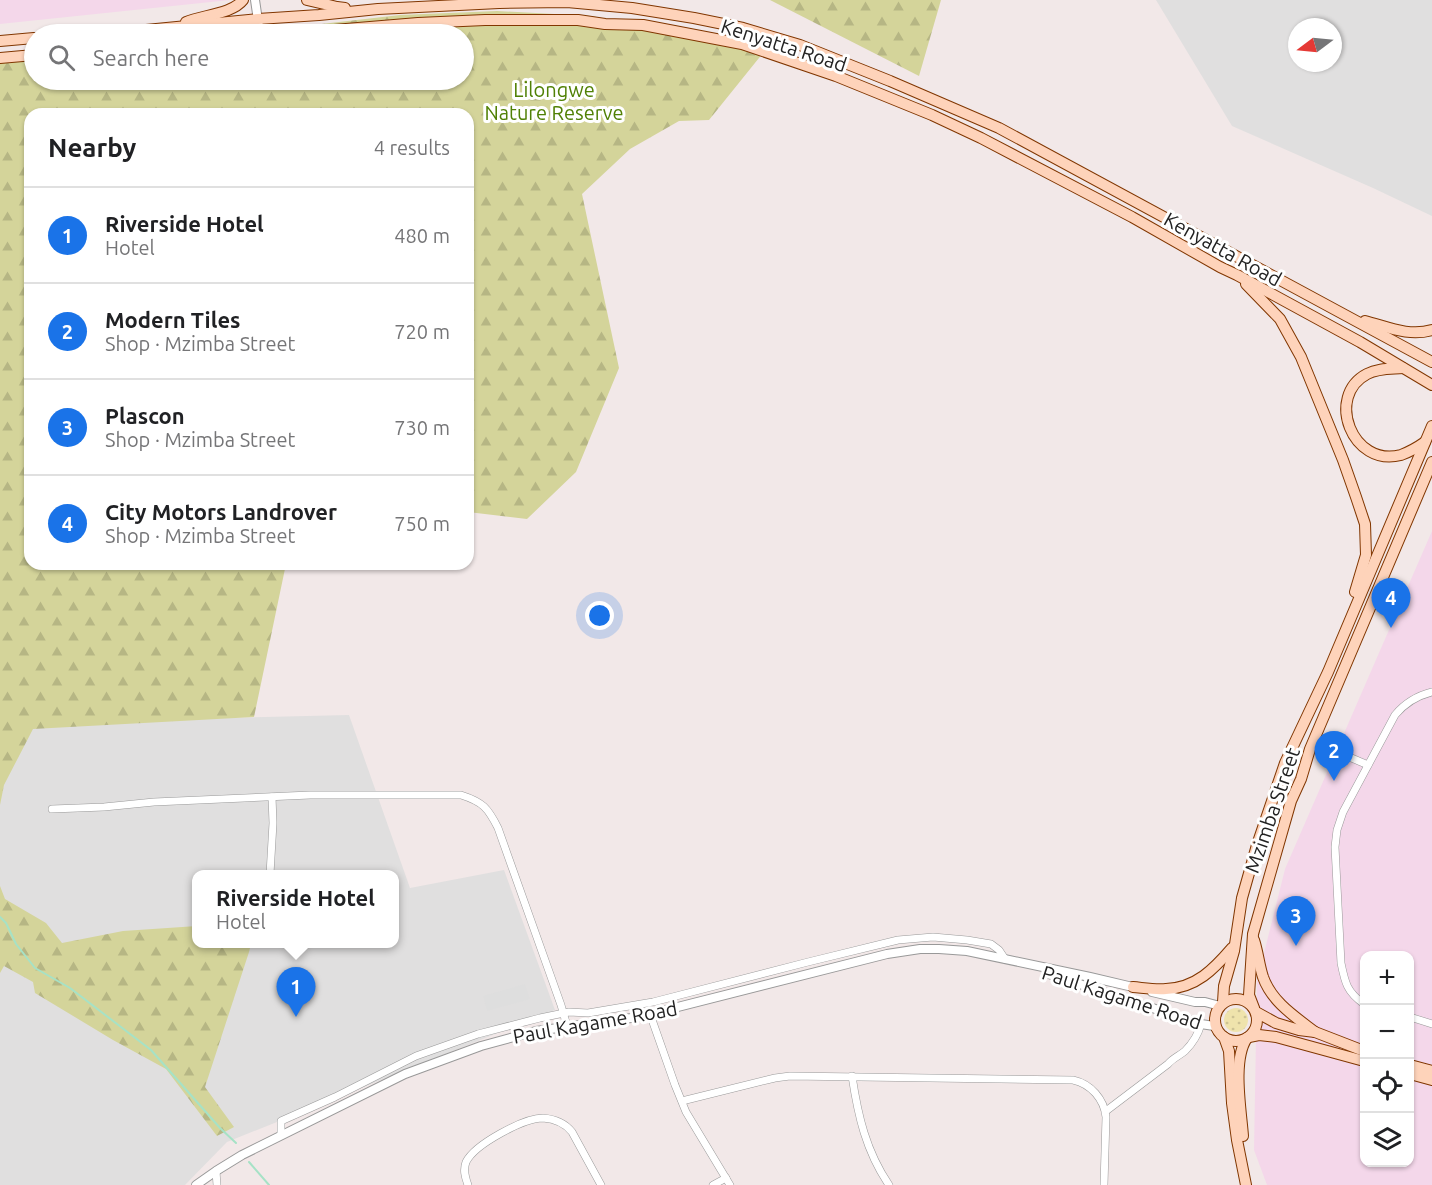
<!DOCTYPE html>
<html lang="en">
<head>
<meta charset="utf-8">
<style>
  body { margin:0; font-family:Ubuntu,sans-serif; background:#f2f2f2; color:#202124 }
  .controls { position:absolute; right:18px; bottom:18px; display:grid; overflow:hidden; border-radius:12px; box-shadow:0 2px 4px #0004 }
  .controls button { width:54px; height:54px; display:grid; place-items:center; padding:0; border:0; border-bottom:2px solid #e0e0e0; background:#fff; color:#202124; font:30px sans-serif }
  .compass { position:absolute; left:1288px; top:18px; width:54px; height:54px; border-radius:50%; background:#fff; box-shadow:0 2px 4px #0004; rotate:254deg }
  .you { position:absolute; left:600px; top:616px; width:21px; height:21px; margin:-15px; border:4px solid #fff; border-radius:50%; background:#1a73e8; box-shadow:0 0 0 9px #1a73e833 }
  .badge { display:grid; place-items:center; width:39px; height:39px; border-radius:50%; background:#1a73e8; color:#fff; font-size:20px; font-weight:700 }
  .pin { position:absolute; translate:-50% -50px; filter:drop-shadow(0 2px 3px #0008) }
  .pin::after { content:''; position:absolute; top:32px; width:21px; height:18px; background:inherit; clip-path:polygon(0 0,100% 0,50% 100%) }
  .popup { position:absolute; left:192px; top:870px; width:207px; height:78px; box-sizing:border-box; display:grid; place-content:center; border-radius:12px; background:#fff; filter:drop-shadow(0 2px 4px #0005); font-size:20px; white-space:nowrap; color:#757577 }
  .popup b { font-size:22px; color:#202124 }
  .popup::after { content:''; position:absolute; left:50%; top:100%; margin-left:-12px; border:12px solid transparent; border-top-color:#fff }
  .list { margin:0; padding:0; list-style:none }
  h2 { display:flex; justify-content:space-between; align-items:center; height:78px; margin:0; padding:0 24px; font-size:26px }
  h2 small { font-size:20px; font-weight:400; color:#757577 }
  .list li { display:grid; grid-template-columns:39px 1fr auto; gap:18px; align-items:center; box-sizing:border-box; height:96px; padding:0 24px; border-top:2px solid #e0e0e0 }
  .list b { display:block; font-size:22px; white-space:nowrap }
  .list p { margin:0; font-size:20px; white-space:nowrap; color:#757577 }
  .list em { font-size:20px; font-style:normal; color:#757577 }
  .icon { flex:none; width:33px; height:33px; fill:none; stroke:currentColor; stroke-width:2; stroke-linecap:round; stroke-linejoin:round }
  .map { position:relative; flex:none; width:1432px; height:1185px; overflow:hidden }
  .search { position:absolute; background:#fff; box-shadow:0 2px 4px #0004; left:24px; top:24px; width:450px; height:66px; display:flex; align-items:center; gap:15px; box-sizing:border-box; padding:0 21px; border-radius:33px; color:#757577; font-size:22px }
  .panel { position:absolute; background:#fff; box-shadow:0 2px 4px #0004; left:24px; top:108px; width:450px; height:462px; border-radius:18px }
  .map>svg:first-child { display:block }
  .residential { fill:#e0dfdf; fill-rule:evenodd }
  .commercial { fill:#f4d7ea; fill-rule:evenodd }
  .grass { fill:url(#grass-dots) }
  .forest { fill:url(#forest-firs) }
  .parking { fill:#dedede }
  .lines { fill:none; stroke-linecap:round; stroke-linejoin:round }
  .stream { stroke:#a6e2c6; stroke-width:2 }
  .minor-casing { stroke:#999; stroke-width:8 }
  .tertiary-casing { stroke:#999; stroke-width:10 }
  .secondary-casing { stroke:#813600; stroke-width:12 }
  .minor { stroke:#fff; stroke-width:7 }
  .tertiary { stroke:#fff; stroke-width:8 }
  .secondary { stroke:#fed3ba; stroke-width:10 }
  .labels { text-anchor:middle; dominant-baseline:central; stroke-width:6; stroke-linejoin:round; paint-order:stroke }
  .street-label { font-size:20px; fill:#222; stroke:#fff }
  .park-label { font-size:20px; fill:#508005; stroke:#fff }
</style>
</head>
<body>
<div class="map">
<svg width="1432" height="1185" viewBox="0 0 1432 1185">
  <defs>
    <pattern id="grass-dots" width="8" height="8" patternUnits="userSpaceOnUse" patternTransform="scale(1.5)"><rect width="8" height="8" fill="#efe3ac"/><path d="M2 2h.1M6 6h.1" fill="none" stroke="#cdc294" stroke-width="1.8" stroke-linecap="round"/></pattern>
    <pattern id="forest-firs" width="22" height="20" patternUnits="userSpaceOnUse" patternTransform="scale(1.5)"><rect width="22" height="20" fill="#d4d49a"/><path d="M5 1l3.5 6h-7zM16 11l3.5 6h-7z" fill="#b6b684"/></pattern>
  </defs>
  <rect width="100%" height="100%" fill="#f2e8e8"/>
  <g class="residential">
    <path d="M 1156,0 L 1432,0 L 1432,216 L 1373,188 L 1232,126 ZM 1297,27 L 1333,27 L 1333,63 L 1297,63 Z"/>
    <path d="M 349,715 L 410,888 L 504,870 L 555,1010 L 227,1142 L 185,1185 L 0,1185 L 0,720 L 26,723 ZM 197,874 L 395,874 L 395,944 L 197,944 Z"/>
  </g>
  <g class="commercial">
    <path d="M 0,0 L 230,0 L 0,24 Z"/>
    <path d="M 1432,531 L 1432,1185 L 1267,1185 L 1254,1150 L 1257,981 L 1285,869 ZM 1364,956 L 1410,956 L 1410,1162 L 1364,1162 Z"/>
  </g>
  <circle class="grass" cx="1236" cy="1020" r="12"/>
  <g class="forest">
    <path d="M 770,0 L 941,0 L 919,76 Z"/>
    <path d="M 497,11 L 591,16 L 767,48 L 709,120 L 679,121 L 630,149 L 582,194 L 619,368 L 576,472 L 527,519 L 468,512 L 468,114 L 30,114 L 30,564 L 286,564 L 254,717 L 33,729 L 4,785 L 0,805 L 0,62 L 34,58 L 34,80 L 464,80 L 464,34 L 234,34 L 400,15 Z"/>
    <path d="M 0,886 L 5,899 L 46,923 L 62,943 L 123,931 L 197,926 L 197,944 L 251,944 L 249,952 L 205,1087 L 234,1127 L 217,1136 L 166,1069 L 113,1040 L 35,993 L 33,982 L 4,966 L 0,973 Z"/>
  </g>
  <path class="parking" d="M 525,984 L 530,999 L 487,1011 L 483,996 Z"/>
  <g class="lines">
    <g class="stream">
      <path d="M 0,917 L 6,923 L 16,944 L 35,968 L 70,988 L 151,1050 L 220,1128 L 236,1143"/>
      <path d="M 249,1162 L 269,1185"/>
    </g>
    <defs>
      <g id="minor">
        <path d="M 1314,742 L 1368,765"/>
        <path d="M 52,809 L 104,807 L 154,802 L 310,795 L 461,795 C 483,802 488,808 498,828 L 561,1005 L 567,1026"/>
        <path d="M 270,874 L 273,823 L 272,797"/>
        <path d="M 1364,1004 C 1347,992 1345,983 1341,963 L 1335,847 L 1337,830 L 1343,812 L 1395,715 C 1405,703 1416,696 1432,692"/>
        <path d="M 650,1014 L 675,1085 L 686,1112 L 730,1185"/>
        <path d="M 1410,1017 L 1432,1024"/>
        <path d="M 852,1076 C 858,1116 866,1151 889,1185"/>
        <path d="M 682,1101 L 775,1078 L 790,1076 L 1073,1080 C 1091,1084 1104,1099 1106,1117 L 1104,1185"/>
        <path d="M 1106,1111 L 1168,1064 C 1173,1058 1179,1056 1185,1051 C 1193,1043 1198,1035 1201,1024"/>
        <path d="M 281,1135 L 281,1121 L 335,1097 L 416,1056 L 478,1034 L 540,1018 L 569,1012 L 588,1013 L 653,1002 L 808,962 L 898,940 L 933,937 L 967,940 L 991,944 L 999,950 L 1005,959"/>
        <path d="M 216,1171 L 217,1185"/>
        <path d="M 468,1185 C 465,1177 463,1170 466,1162 C 475,1144 524,1118 543,1118 C 555,1119 565,1123 572,1132 L 601,1185"/>
        <path d="M 713,1185 L 726,1178"/>
      </g>
      <g id="tertiary">
        <path d="M 255,0 L 260,34"/>
        <path d="M 1046,973 L 1201,1024 L 1214,1026 L 1220,1034"/>
        <path d="M 1152,992 L 1195,1002 L 1205,1002 L 1220,1006"/>
        <path d="M 196,1185 L 216,1171 L 242,1155 L 405,1074 L 481,1046 L 536,1031 L 631,1018 L 650,1014 L 887,954 L 920,949 L 939,949 L 967,951 L 1090,977 L 1137,988"/>
      </g>
      <g id="secondary">
        <path d="M 307,0 L 337,7 L 345,8"/>
        <path d="M 186,22 C 203,15 232,14 243,0"/>
        <path d="M 67,34 L 146,30 L 258,19 L 319,15 L 378,9 L 499,3 L 567,2 L 632,8 L 694,18 L 743,28 L 800,45 L 890,81 L 999,128 L 1432,362"/>
        <path d="M 286,34 L 418,23 L 485,20 L 578,20 L 605,24 L 643,25 L 742,44 L 836,76 L 932,115 L 981,138 L 1132,217 L 1220,267 L 1237,275 L 1360,342 L 1432,385"/>
        <path d="M 0,41 L 34,38"/>
        <path d="M 0,58 L 34,55"/>
        <path d="M 1246,284 L 1280,319 L 1301,357 L 1343,460 L 1356,497 L 1365,524 L 1366,555 L 1355,592"/>
        <path d="M 1365,321 C 1388,327 1409,337 1432,330"/>
        <path d="M 1403,368 C 1391,369 1378,368 1367,374 C 1325,396 1352,468 1401,455 C 1409,452 1418,447 1425,442"/>
        <path d="M 1254,940 C 1258,952 1259,965 1263,977 C 1272,1002 1294,1016 1315,1032"/>
        <path d="M 1133,987 C 1144,988 1155,990 1166,989 C 1196,988 1214,969 1232,948"/>
        <circle cx="1236" cy="1020" r="21"/>
        <path d="M 1223,1002 L 1224,986 L 1234,951 L 1242,898 L 1257,845 L 1285,763 L 1328,672 L 1432,426"/>
        <path d="M 1254,1008 L 1249,995 L 1253,934 L 1291,801 L 1301,779 L 1310,749 L 1432,462"/>
        <path d="M 1256,1012 L 1276,1023 L 1299,1030 L 1315,1032 L 1364,1051"/>
        <path d="M 1224,1037 L 1229,1051 L 1232,1103 L 1237,1140 L 1246,1185"/>
        <path d="M 1249,1037 L 1259,1035 L 1276,1037 L 1364,1061"/>
        <path d="M 1410,1065 L 1432,1071"/>
        <path d="M 1410,1074 L 1432,1080"/>
        <path d="M 1243,1136 C 1241,1109 1232,1060 1247,1038"/>
      </g>
    </defs>
    <use href="#minor" class="minor-casing"/>
    <use href="#tertiary" class="tertiary-casing"/>
    <use href="#secondary" class="secondary-casing"/>
    <use href="#minor" class="minor"/>
    <use href="#tertiary" class="tertiary"/>
    <use href="#secondary" class="secondary"/>
  </g>
  <g class="labels">
    <g class="street-label">
      <text transform="translate(784 45) rotate(18)">Kenyatta Road</text>
      <text transform="translate(1223 249) rotate(29)">Kenyatta Road</text>
      <text transform="translate(1272 810) rotate(-71)">Mzimba Street</text>
      <text transform="translate(1122 997) rotate(18)">Paul Kagame Road</text>
      <text transform="translate(595 1022) rotate(-10)">Paul Kagame Road</text>
    </g>
    <g class="park-label">
      <text x="554" y="89">Lilongwe<tspan x="554" dy="23">Nature Reserve</tspan></text>
    </g>
  </g>
</svg>
<div class="controls">
<button>+</button>
<button>−</button>
<button><svg class="icon" aria-label="locate" viewBox="0 0 24 24"><circle cx="12" cy="12" r="6"/><path d="M12 2v4M12 18v4M2 12h4M18 12h4"/></svg></button>
<button><svg class="icon" aria-label="layers" viewBox="0 0 24 24"><path d="M12 4l9 5-9 5-9-5zM3 14l9 5 9-5"/></svg></button>
</div>
<svg class="compass" viewBox="-18 -18 36 36"><path d="M0-13l5 13h-10z" fill="#e53935"/><path d="M0 13l5-13h-10z" fill="#757577"/></svg>
<div class="you"></div>
<div class="pin badge" style="left:296px;top:1017px">1</div>
<div class="popup"><b>Riverside Hotel</b>Hotel</div>
<div class="pin badge" style="left:1334px;top:781px">2</div>
<div class="pin badge" style="left:1296px;top:946px">3</div>
<div class="pin badge" style="left:1391px;top:628px">4</div>
<div class="search"><svg class="icon" aria-label="search" viewBox="0 0 24 24"><circle cx="10" cy="10" r="6"/><path d="M15 15l6 6"/></svg>Search here</div>
<section class="panel">
<h2>Nearby<small>4 results</small></h2>
<ul class="list">
<li><span class="badge">1</span><div><b>Riverside Hotel</b><p>Hotel</p></div><em>480 m</em></li>
<li><span class="badge">2</span><div><b>Modern Tiles</b><p>Shop · Mzimba Street</p></div><em>720 m</em></li>
<li><span class="badge">3</span><div><b>Plascon</b><p>Shop · Mzimba Street</p></div><em>730 m</em></li>
<li><span class="badge">4</span><div><b>City Motors Landrover</b><p>Shop · Mzimba Street</p></div><em>750 m</em></li>
</ul>
</section>
</div>
</body>
</html>
